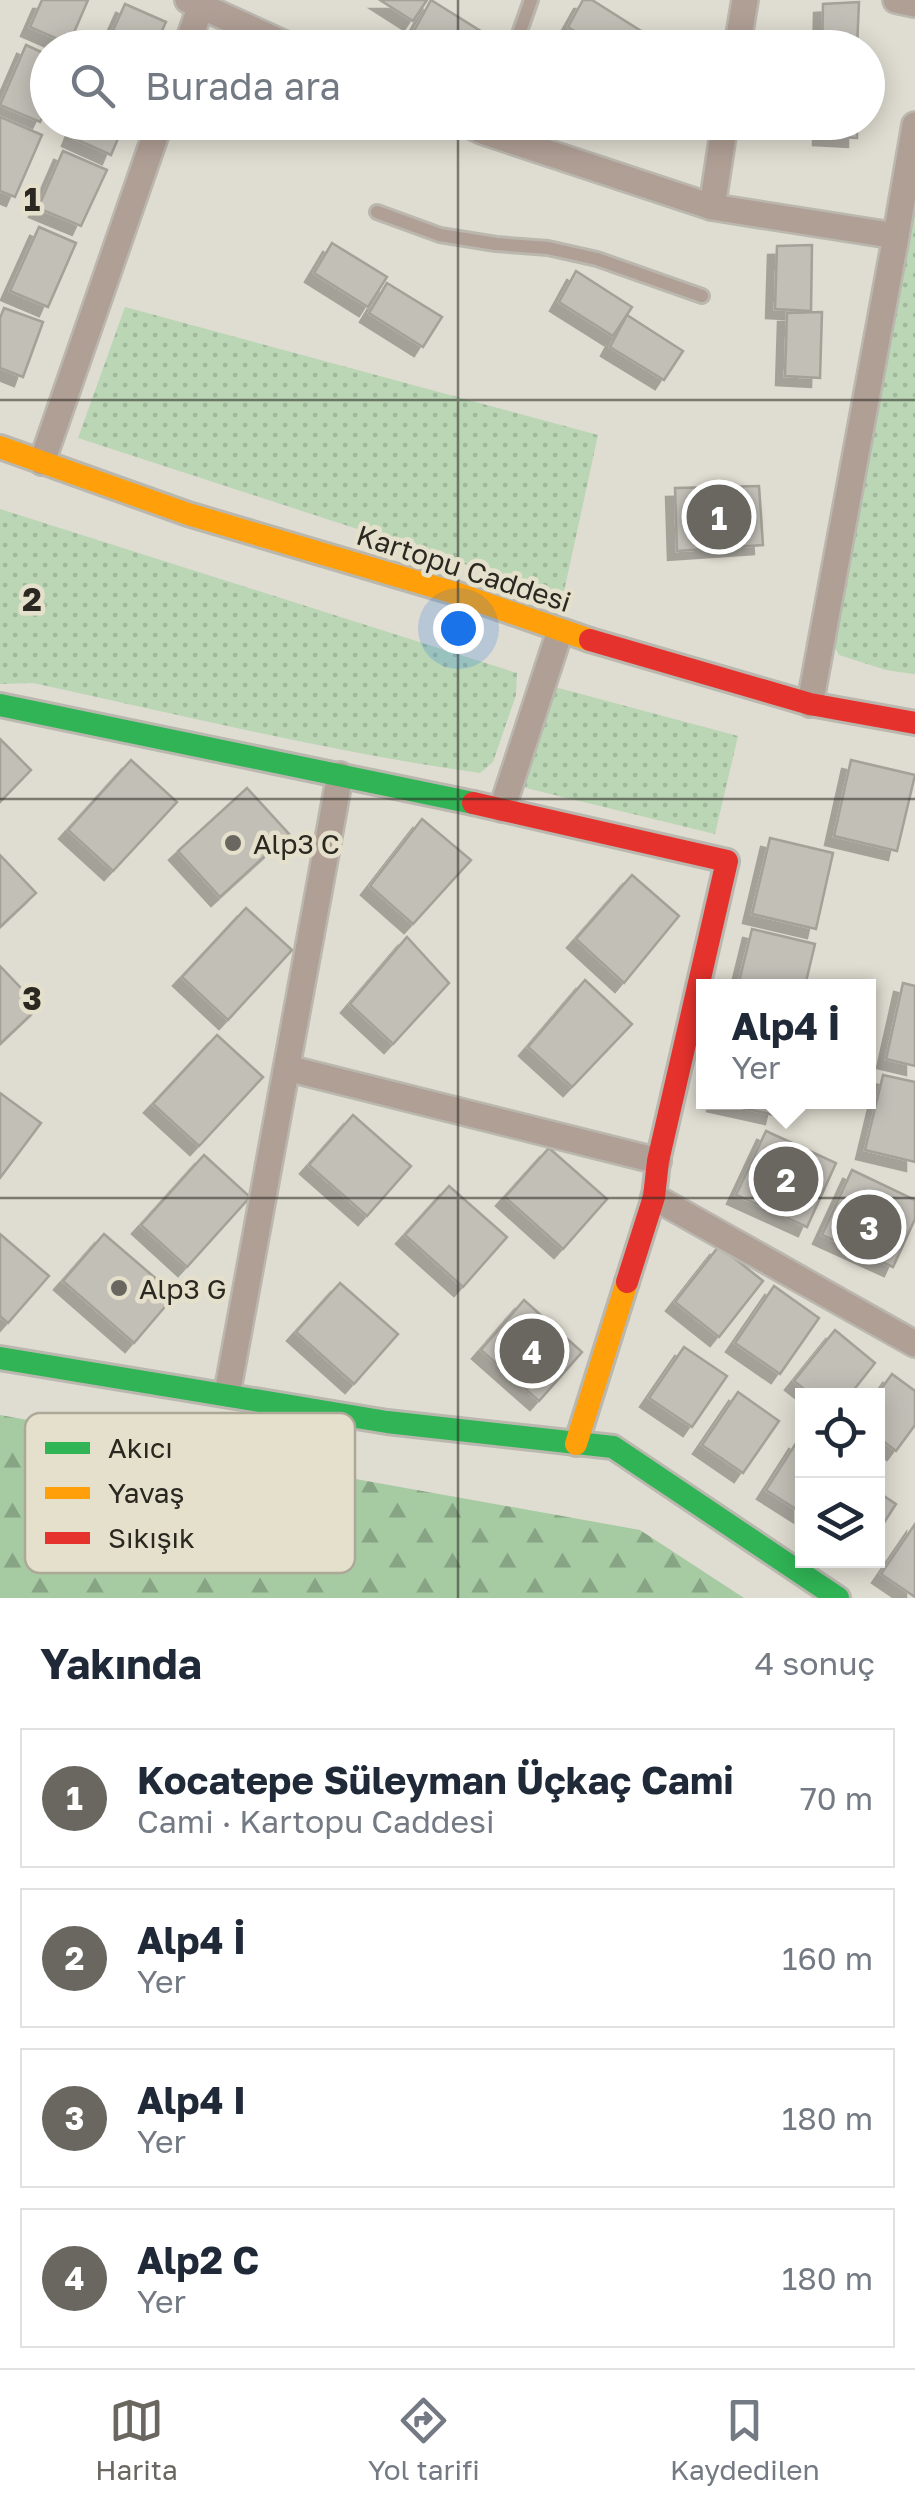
<!DOCTYPE html>
<html lang="tr">
<head>
<meta charset="utf-8">
<style>
  body { margin:0; font-family:"Golos Text",sans-serif; background:#f6f6f7; color:#1f2937 }
  .controls { position:absolute; right:30px; bottom:30px; display:grid; overflow:hidden; border-radius:0px; box-shadow:0 5px 25px #0003 }
  .controls button { width:90px; height:90px; display:grid; place-items:center; padding:0; border:0; border-bottom:2px solid #e0e1e3; background:#fff; color:#1f2937; font:50px sans-serif }
  .you { position:absolute; left:458px; top:628px; width:35px; height:35px; margin:-25px; border:8px solid #fff; border-radius:50%; background:#1a73e8; box-shadow:0 0 0 15px #1a73e833 }
  .badge { display:grid; place-items:center; width:65px; height:65px; border-radius:50%; background:#69675f; color:#fff; font-size:32px; font-weight:700 }
  .pin { position:absolute; translate:-50% -50%; border:5px solid #fff; box-shadow:0 2px 10px #0006 }
  .popup { position:absolute; left:696px; top:979px; width:180px; height:130px; box-sizing:border-box; display:grid; place-content:center; border-radius:0px; background:#fff; filter:drop-shadow(0 2px 8px #0005); font-size:32px; white-space:nowrap; color:#747a83 }
  .popup b { font-size:38px; color:#1f2937 }
  .popup::after { content:''; position:absolute; left:50%; top:100%; margin-left:-20px; border:20px solid transparent; border-top-color:#fff }
  .list { margin:0; padding:0; list-style:none }
  h2 { display:flex; justify-content:space-between; align-items:center; height:130px; margin:0; padding:0 40px; font-size:42px }
  h2 small { font-size:32px; font-weight:400; color:#747a83 }
  .list li { display:grid; grid-template-columns:65px 1fr auto; gap:30px; align-items:center; box-sizing:border-box; height:140px; margin:0 20px 20px; padding:0 20px; border:2px solid #e0e1e3; border-radius:0px }
  .list b { display:block; font-size:38px; white-space:nowrap }
  .list p { margin:0; font-size:32px; white-space:nowrap; color:#747a83 }
  .list em { font-size:32px; font-style:normal; color:#747a83 }
  .icon { flex:none; width:55px; height:55px; fill:none; stroke:currentColor; stroke-width:2; stroke-linecap:round; stroke-linejoin:round }
  .map { position:relative; flex:none; width:915px; height:1598px; overflow:hidden }
  .search { position:absolute; background:#fff; box-shadow:0 5px 25px #0003; left:30px; right:30px; top:30px; height:110px; display:flex; align-items:center; gap:25px; box-sizing:border-box; padding:0 35px; border-radius:55px; color:#747a83; font-size:38px }
  .sheet { height:770px; background:#fff }
  nav { display:flex; justify-content:space-around; align-items:center; box-sizing:border-box; height:140px; border-top:2px solid #e0e1e3; background:#fff; font-size:28px; color:#747a83 }
  nav a { display:grid; justify-items:center; gap:5px }
  nav .on { color:#69675f }
  .map>svg:first-child { display:block }
  .forest { fill:url(#forest-firs) }
  .park { fill:url(#park-dots) }
  .building { fill:#c2bfb7; stroke:#a3a198; stroke-width:2.5; filter:url(#shadow) }
  .lines { fill:none; stroke-linecap:round; stroke-linejoin:round }
  .lane-casing { stroke:#bab7af; stroke-width:18 }
  .street-casing { stroke:#bab7af; stroke-width:30 }
  .fast-casing { stroke:#bab7af; stroke-width:28 }
  .slow-casing { stroke:#bab7af; stroke-width:28 }
  .jam-casing { stroke:#bab7af; stroke-width:28 }
  .lane { stroke:#b09f95; stroke-width:12 }
  .street { stroke:#b09f95; stroke-width:25 }
  .fast { stroke:#30b455; stroke-width:22 }
  .slow { stroke:#ff9f0a; stroke-width:22 }
  .jam { stroke:#e5322d; stroke-width:22 }
  .grid { fill:none; stroke:#2a2821; stroke-width:2.5; stroke-opacity:0.55 }
  .poi-dot { fill:#69675f; stroke:#e5e0cb; stroke-width:4 }
  .labels { text-anchor:middle; dominant-baseline:central; stroke-width:9; stroke-linejoin:round; paint-order:stroke }
  .street-label { font-size:28px; fill:#2a2821; stroke:#e5e0cb }
  .poi-label { font-size:28px; fill:#2a2821; stroke:#e5e0cb; text-anchor:start }
  .key { fill:#e5e0cb; stroke:#ada998; stroke-width:2.5 }
  .key-label { font-size:28px; fill:#2a2821 }
  .grid-label { font-size:32px; text-anchor:middle; font-weight:bold; fill:#2a2821; stroke:#e5e0cb; stroke-width:9; stroke-linejoin:round; paint-order:stroke }
</style>
</head>
<body>
<div class="map">
<svg width="915" height="1598" viewBox="0 0 915 1598">
  <defs>
    <pattern id="forest-firs" width="22" height="20" patternUnits="userSpaceOnUse" patternTransform="scale(2.5)"><rect width="22" height="20" fill="#a6caa2"/><path d="M5 1l3.5 6h-7zM16 11l3.5 6h-7z" fill="#87a484"/></pattern>
    <pattern id="park-dots" width="8" height="8" patternUnits="userSpaceOnUse" patternTransform="scale(2.5)"><rect width="8" height="8" fill="#bad6b5"/><path d="M2 2h.1M6 6h.1" fill="none" stroke="#a0b89b" stroke-width="1.8" stroke-linecap="round"/></pattern>
    <filter id="shadow"><feDropShadow dx="-9" dy="9" stdDeviation="0" flood-color="#0004"/></filter>
  </defs>
  <rect width="100%" height="100%" fill="#dfdcd1"/>
  <path class="forest" d="M 0,1415 L 640,1530 L 744,1598 L 0,1598 Z"/>
  <g class="park">
    <path d="M 915,185 L 915,673 L 913,674 L 886,670 L 839,655 L 831,641 Z"/>
    <path d="M 125,307 L 598,435 L 563,596 L 78,438 Z"/>
    <path d="M 0,509 L 517,673 L 516,695 L 493,762 L 480,773 C 329,752 182,715 33,683 L 0,684 Z"/>
    <path d="M 551,686 L 738,736 L 715,834 L 526,788 L 520,777 Z"/>
  </g>
  <g class="building">
    <path d="M 42,0 L 88,0 L 69,44 L 30,27 Z"/>
    <path d="M 380,0 L 427,0 L 413,21 Z"/>
    <path d="M 431,0 L 487,35 L 479,48 L 440,48 L 414,31 Z"/>
    <path d="M 583,0 L 592,0 L 641,31 L 630,48 L 601,48 L 568,27 Z"/>
    <path d="M 859,2 L 857,48 L 822,48 L 823,4 Z"/>
    <path d="M 125,4 L 166,22 L 154,48 L 105,48 Z"/>
    <path d="M 26,45 L 48,55 L 48,105 L 40,122 L 0,105 Z"/>
    <path d="M 0,117 L 42,135 L 15,197 L 0,191 Z"/>
    <path d="M 77,122 L 125,122 L 111,155 L 71,137 Z"/>
    <path d="M 822,122 L 857,122 L 857,138 L 822,136 Z"/>
    <path d="M 63,151 L 107,170 L 81,226 L 38,208 Z"/>
    <path d="M 39,227 L 76,243 L 48,307 L 10,291 Z"/>
    <path d="M 332,243 L 387,277 L 368,307 L 314,273 Z"/>
    <path d="M 812,245 L 811,311 L 775,309 L 777,246 Z"/>
    <path d="M 576,271 L 632,307 L 613,336 L 559,302 Z"/>
    <path d="M 387,283 L 442,317 L 423,347 L 369,313 Z"/>
    <path d="M 4,308 L 43,322 L 23,377 L 0,368 L 0,318 Z"/>
    <path d="M 822,312 L 820,378 L 785,376 L 787,313 Z"/>
    <path d="M 627,315 L 683,351 L 664,380 L 610,347 Z"/>
    <path d="M 759,486 L 763,545 L 677,551 L 675,488 Z"/>
    <path d="M 0,739 L 31,770 L 0,802 Z"/>
    <path d="M 131,760 L 177,802 L 113,871 L 68,830 Z"/>
    <path d="M 851,760 L 915,775 L 897,851 L 834,836 Z"/>
    <path d="M 247,788 L 289,834 L 220,897 L 178,851 Z"/>
    <path d="M 422,819 L 471,860 L 413,924 L 370,886 Z"/>
    <path d="M 770,838 L 833,853 L 816,929 L 752,914 Z"/>
    <path d="M 0,855 L 36,893 L 0,927 Z"/>
    <path d="M 632,875 L 679,916 L 624,983 L 576,939 Z"/>
    <path d="M 246,908 L 292,950 L 228,1020 L 182,977 Z"/>
    <path d="M 752,929 L 815,944 L 805,986 L 738,986 Z"/>
    <path d="M 407,937 L 449,983 L 393,1044 L 350,1004 Z"/>
    <path d="M 0,966 L 39,1007 L 0,1044 Z"/>
    <path d="M 585,980 L 632,1024 L 572,1087 L 528,1047 Z"/>
    <path d="M 903,983 L 915,986 L 915,1066 L 886,1059 Z"/>
    <path d="M 217,1035 L 263,1077 L 199,1146 L 153,1104 Z"/>
    <path d="M 883,1075 L 915,1082 L 915,1162 L 865,1150 Z"/>
    <path d="M 0,1093 L 41,1123 L 0,1178 Z"/>
    <path d="M 715,1102 L 777,1102 L 774,1115 Z"/>
    <path d="M 353,1115 L 411,1166 L 367,1216 L 309,1165 Z"/>
    <path d="M 766,1131 L 836,1163 L 807,1227 L 736,1195 Z"/>
    <path d="M 549,1148 L 607,1199 L 563,1249 L 505,1197 Z"/>
    <path d="M 204,1155 L 250,1197 L 187,1267 L 141,1225 Z"/>
    <path d="M 852,1170 L 915,1200 L 915,1219 L 893,1267 L 822,1235 Z"/>
    <path d="M 449,1186 L 507,1237 L 463,1287 L 405,1235 Z"/>
    <path d="M 0,1234 L 49,1276 L 8,1323 L 0,1316 Z"/>
    <path d="M 104,1234 L 175,1295 L 134,1343 L 63,1281 Z"/>
    <path d="M 719,1246 L 763,1281 L 719,1337 L 675,1302 Z"/>
    <path d="M 340,1283 L 398,1334 L 354,1384 L 296,1332 Z"/>
    <path d="M 774,1286 L 819,1318 L 780,1374 L 735,1343 Z"/>
    <path d="M 524,1300 L 582,1352 L 539,1401 L 481,1350 Z"/>
    <path d="M 835,1330 L 875,1363 L 849,1396 L 813,1396 L 794,1381 Z"/>
    <path d="M 684,1347 L 727,1376 L 692,1427 L 649,1398 Z"/>
    <path d="M 892,1374 L 915,1391 L 915,1425 L 896,1451 L 878,1437 L 878,1396 L 876,1396 Z"/>
    <path d="M 738,1392 L 779,1421 L 743,1473 L 702,1445 Z"/>
    <path d="M 798,1440 L 802,1443 L 802,1513 L 766,1490 Z"/>
    <path d="M 878,1492 L 896,1504 L 878,1532 Z"/>
    <path d="M 915,1524 L 915,1597 L 881,1574 Z"/>
  </g>
  <g class="lines">
    <defs>
      <g id="lane">
        <path d="M 514,48 L 531,0"/>
        <path d="M 377,212 L 440,235 L 496,244 L 548,248 L 597,259 L 702,296"/>
      </g>
      <g id="street">
        <path d="M 188,0 L 293,48"/>
        <path d="M 896,0 L 915,4"/>
        <path d="M 186,48 L 203,0"/>
        <path d="M 737,48 L 745,0"/>
        <path d="M 463,122 L 482,131 L 712,207 L 896,236 L 915,125"/>
        <path d="M 712,207 L 725,122"/>
        <path d="M 42,462 L 160,122"/>
        <path d="M 810,704 L 896,236"/>
        <path d="M 502,809 L 560,631"/>
        <path d="M 287,1068 L 658,1161"/>
        <path d="M 654,1197 L 915,1344"/>
        <path d="M 227,1394 L 340,775"/>
      </g>
      <g id="fast">
        <path d="M 0,705 L 473,803"/>
        <path d="M 0,1358 L 387,1422 L 613,1447 L 838,1598"/>
      </g>
      <g id="slow">
        <path d="M 0,447 L 188,514 L 455,593 L 590,640"/>
        <path d="M 576,1444 L 627,1282"/>
      </g>
      <g id="jam">
        <path d="M 590,640 L 810,704 L 915,723"/>
        <path d="M 473,803 L 727,861 L 658,1161 L 654,1197 L 627,1282"/>
      </g>
    </defs>
    <use href="#lane" class="lane-casing"/>
    <use href="#street" class="street-casing"/>
    <use href="#fast" class="fast-casing"/>
    <use href="#slow" class="slow-casing"/>
    <use href="#jam" class="jam-casing"/>
    <use href="#lane" class="lane"/>
    <use href="#street" class="street"/>
    <use href="#fast" class="fast"/>
    <use href="#slow" class="slow"/>
    <use href="#jam" class="jam"/>
  </g>
  <path class="grid" d="M 458,0 L 458,48M 458,122 L 458,1598M 0,400 L 915,400M 0,799 L 915,799M 0,1198 L 915,1198"/>
  <g class="poi-dot">
    <circle cx="233" cy="843" r="10"/>
    <circle cx="119" cy="1288" r="10"/>
  </g>
  <g class="labels">
    <g class="street-label">
      <text transform="translate(464 568) rotate(18)">Kartopu Caddesi</text>
    </g>
    <g class="poi-label">
      <text x="253" y="843">Alp3 C</text>
      <text x="139" y="1288">Alp3 G</text>
    </g>
  </g>
  <rect x="25" y="1413" width="330" height="160" rx="15" class="key"/>
  <rect x="45" y="1442" width="45" height="12" fill="#30b455"/>
  <rect x="45" y="1487" width="45" height="12" fill="#ff9f0a"/>
  <rect x="45" y="1532" width="45" height="12" fill="#e5322d"/>
  <g class="key-label">
    <text x="108" y="1458">Akıcı</text>
    <text x="108" y="1503">Yavaş</text>
    <text x="108" y="1548">Sıkışık</text>
  </g>
  <g class="grid-label">
    <text x="32" y="211">1</text>
    <text x="32" y="611">2</text>
    <text x="32" y="1010">3</text>
  </g>
</svg>
<div class="controls">
<button><svg class="icon" aria-label="locate" viewBox="0 0 24 24"><circle cx="12" cy="12" r="6"/><path d="M12 2v4M12 18v4M2 12h4M18 12h4"/></svg></button>
<button><svg class="icon" aria-label="layers" viewBox="0 0 24 24"><path d="M12 4l9 5-9 5-9-5zM3 14l9 5 9-5"/></svg></button>
</div>
<div class="you"></div>
<div class="pin badge" style="left:719px;top:517px">1</div>
<div class="pin badge" style="left:786px;top:1179px">2</div>
<div class="popup"><b>Alp4 İ</b>Yer</div>
<div class="pin badge" style="left:869px;top:1227px">3</div>
<div class="pin badge" style="left:532px;top:1351px">4</div>
<div class="search"><svg class="icon" aria-label="search" viewBox="0 0 24 24"><circle cx="10" cy="10" r="6"/><path d="M15 15l6 6"/></svg>Burada ara</div>
</div>
<section class="sheet">
<h2>Yakında<small>4 sonuç</small></h2>
<ul class="list">
<li><span class="badge">1</span><div><b>Kocatepe Süleyman Üçkaç Cami</b><p>Cami · Kartopu Caddesi</p></div><em>70 m</em></li>
<li><span class="badge">2</span><div><b>Alp4 İ</b><p>Yer</p></div><em>160 m</em></li>
<li><span class="badge">3</span><div><b>Alp4 I</b><p>Yer</p></div><em>180 m</em></li>
<li><span class="badge">4</span><div><b>Alp2 C</b><p>Yer</p></div><em>180 m</em></li>
</ul>
</section>
<nav>
<a class="on"><svg class="icon" aria-label="map" viewBox="0 0 24 24"><path d="M3 6l6-2 6 2 6-2v14l-6 2-6-2-6 2zM9 4v14M15 6v14"/></svg>Harita</a>
<a><svg class="icon" aria-label="directions" viewBox="0 0 24 24"><path d="M12 3l9 9-9 9-9-9zM9 14v-3h6M13 9l2 2-2 2"/></svg>Yol tarifi</a>
<a><svg class="icon" aria-label="saved" viewBox="0 0 24 24"><path d="M7 4h10v16l-5-4-5 4z"/></svg>Kaydedilen</a>
</nav>
</body>
</html>
